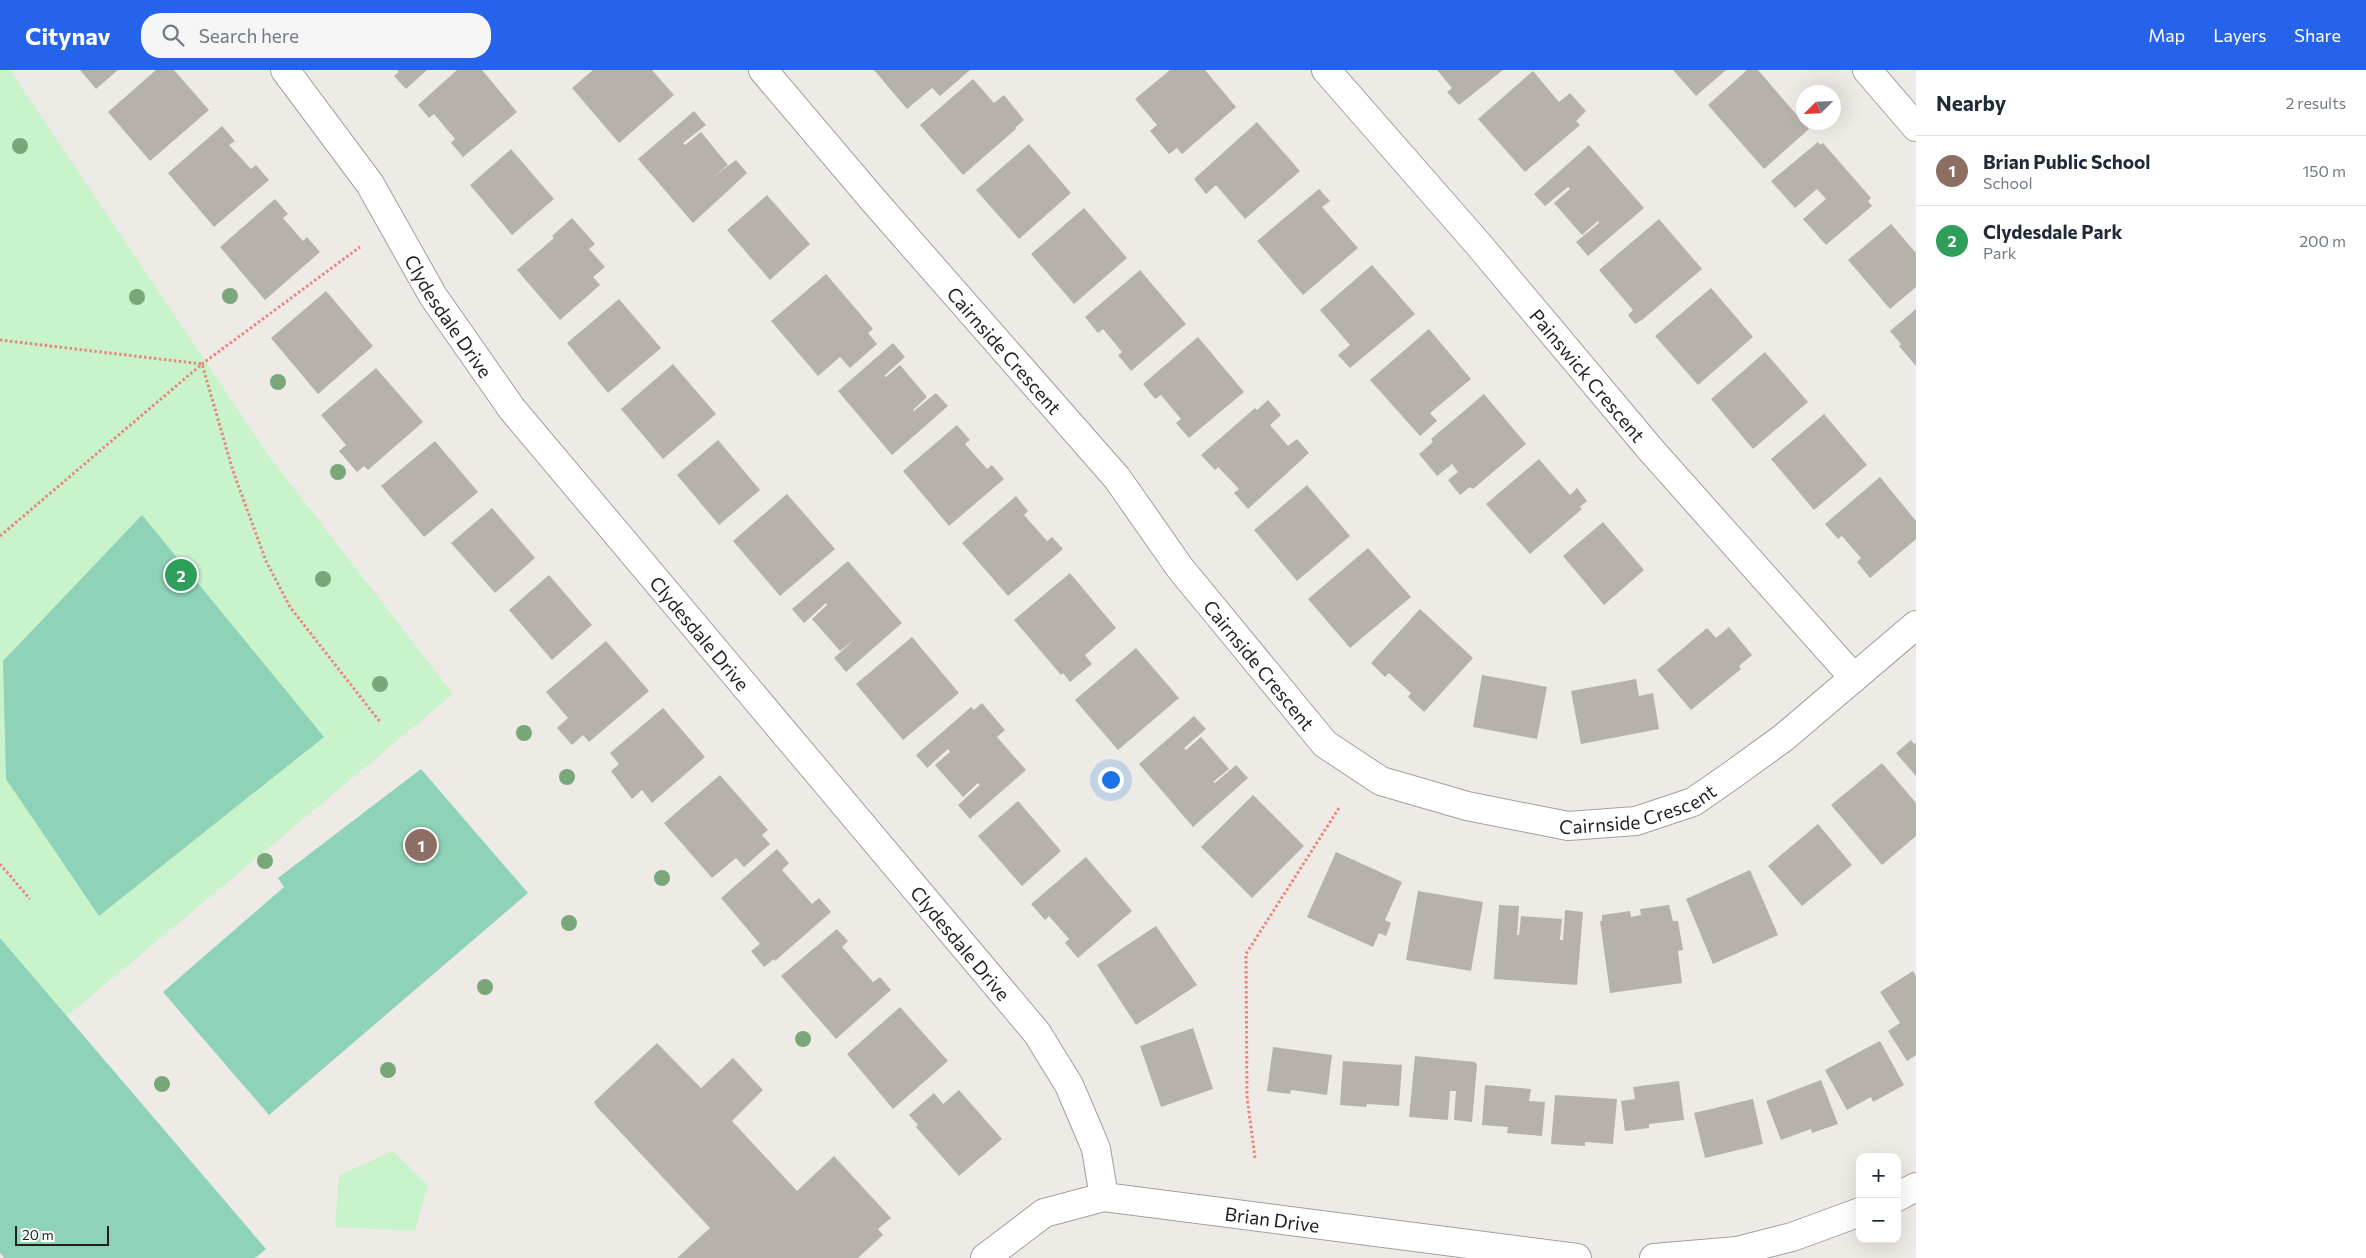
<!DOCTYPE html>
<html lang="en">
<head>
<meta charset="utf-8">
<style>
  body { margin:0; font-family:Commissioner,sans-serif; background:#f6f6f7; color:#1f2937 }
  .controls { position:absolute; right:15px; bottom:15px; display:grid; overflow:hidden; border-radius:10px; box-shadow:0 5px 20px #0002 }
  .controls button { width:45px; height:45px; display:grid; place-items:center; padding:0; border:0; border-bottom:1px solid #e0e1e3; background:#fff; color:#1f2937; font:25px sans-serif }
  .compass { position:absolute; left:1796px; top:15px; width:45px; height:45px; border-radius:50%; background:#fff; box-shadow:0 5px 20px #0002; rotate:246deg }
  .scale { position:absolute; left:15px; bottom:12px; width:94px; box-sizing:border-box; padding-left:5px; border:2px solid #1f1f1f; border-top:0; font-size:14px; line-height:18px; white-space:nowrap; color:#1f1f1f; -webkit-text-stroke:4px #fff; paint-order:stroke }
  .you { position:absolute; left:1110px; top:709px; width:18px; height:18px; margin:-12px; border:4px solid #fff; border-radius:50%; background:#1a73e8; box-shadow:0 0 0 8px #1a73e833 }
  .badge { display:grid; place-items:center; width:32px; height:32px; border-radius:50%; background:#2563eb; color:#fff; font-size:16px; font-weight:700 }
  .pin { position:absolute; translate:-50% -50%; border:2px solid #fff; box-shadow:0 1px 5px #0006 }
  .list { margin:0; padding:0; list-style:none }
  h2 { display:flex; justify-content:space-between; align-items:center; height:65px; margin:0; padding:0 20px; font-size:21px }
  h2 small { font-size:16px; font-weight:400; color:#747a83 }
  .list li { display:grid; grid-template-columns:32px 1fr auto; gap:15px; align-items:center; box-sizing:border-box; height:70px; padding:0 20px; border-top:1px solid #e0e1e3 }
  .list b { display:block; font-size:19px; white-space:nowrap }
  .list p { margin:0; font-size:16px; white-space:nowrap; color:#747a83 }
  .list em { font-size:16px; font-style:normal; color:#747a83 }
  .icon { flex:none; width:28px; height:28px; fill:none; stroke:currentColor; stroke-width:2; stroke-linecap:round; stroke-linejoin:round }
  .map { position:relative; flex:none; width:1916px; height:1188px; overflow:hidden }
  header { display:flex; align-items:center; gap:30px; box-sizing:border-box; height:70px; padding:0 25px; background:#2563eb; color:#fff }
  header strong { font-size:24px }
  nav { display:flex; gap:28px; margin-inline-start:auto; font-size:18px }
  .search { width:350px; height:45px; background:#f6f6f7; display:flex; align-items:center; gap:12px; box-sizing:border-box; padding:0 18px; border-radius:20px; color:#747a83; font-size:19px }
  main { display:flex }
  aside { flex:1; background:#fff }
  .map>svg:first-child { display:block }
  .park { fill:#c9f3cb }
  .pitch { fill:#8ed3b7 }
  .building { fill:#b7b1ac }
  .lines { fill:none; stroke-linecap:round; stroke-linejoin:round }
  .minor-casing { stroke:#a0a0a0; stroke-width:30 }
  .path { stroke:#e8867d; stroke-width:3; stroke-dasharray:2.5 2.5; stroke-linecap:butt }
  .minor { stroke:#fff; stroke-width:28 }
  .tree { fill:#79a779 }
  .labels { text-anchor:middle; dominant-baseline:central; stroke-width:4.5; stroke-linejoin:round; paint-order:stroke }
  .street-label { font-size:19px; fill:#1f1f1f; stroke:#fff }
</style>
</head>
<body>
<header>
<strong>Citynav</strong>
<div class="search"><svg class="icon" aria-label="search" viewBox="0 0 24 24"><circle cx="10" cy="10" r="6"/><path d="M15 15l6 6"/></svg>Search here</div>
<nav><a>Map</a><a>Layers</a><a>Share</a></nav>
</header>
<main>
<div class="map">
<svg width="1916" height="1188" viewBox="0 0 1916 1188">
  <rect width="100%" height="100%" fill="#eeebe6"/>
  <g class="park">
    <path d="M 0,0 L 10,0 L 269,386 L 453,624 L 0,1002 Z"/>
    <path d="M 393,1081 L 428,1115 L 415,1161 L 335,1157 L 339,1105 Z"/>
  </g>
  <g class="pitch">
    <path d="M 142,445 L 324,667 L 99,846 L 6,709 L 3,591 Z"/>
    <path d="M 421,699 L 528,823 L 269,1045 L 163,922 L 284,817 L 278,808 Z"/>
    <path d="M 0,868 L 266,1179 L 255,1188 L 4,1188 L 0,1183 Z"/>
  </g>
  <g class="building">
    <path d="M 80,0 L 118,0 L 96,19 Z"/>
    <path d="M 156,0 L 174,0 L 209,40 L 150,91 L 108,42 Z"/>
    <path d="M 397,0 L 427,0 L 406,19 L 394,6 L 399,2 Z"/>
    <path d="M 457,0 L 482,0 L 517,42 L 463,87 L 451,73 L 455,69 L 434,44 L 429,48 L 418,35 Z"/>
    <path d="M 593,0 L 652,0 L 674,25 L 619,73 L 572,18 Z"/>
    <path d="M 874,0 L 970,0 L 940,26 L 932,18 L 907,39 Z"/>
    <path d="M 1170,0 L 1205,0 L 1236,37 L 1182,84 L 1177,78 L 1169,84 L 1150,61 L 1157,55 L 1135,29 Z"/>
    <path d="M 1437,0 L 1503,0 L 1459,35 L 1447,22 L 1452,18 Z"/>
    <path d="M 1673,0 L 1726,0 L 1696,26 Z"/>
    <path d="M 1747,0 L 1758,0 L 1809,59 L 1764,99 L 1708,35 Z"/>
    <path d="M 1533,1 L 1559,32 L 1570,23 L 1586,41 L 1576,51 L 1580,55 L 1525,102 L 1478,49 Z"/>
    <path d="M 973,9 L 994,33 L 1004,25 L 1024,50 L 1015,58 L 1016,59 L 963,105 L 920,55 Z"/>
    <path d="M 694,41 L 706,55 L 683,73 L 685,75 L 701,62 L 728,95 L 712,108 L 736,90 L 747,103 L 693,153 L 638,89 Z"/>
    <path d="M 1257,52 L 1300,101 L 1245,149 L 1216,115 L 1206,124 L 1194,109 Z"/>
    <path d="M 222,56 L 235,71 L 229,75 L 251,99 L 256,95 L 269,110 L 214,157 L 168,103 Z"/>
    <path d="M 1818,72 L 1820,75 L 1823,73 L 1871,128 L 1868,131 L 1872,136 L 1826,175 L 1803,149 L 1826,129 L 1817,119 L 1795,138 L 1771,111 Z"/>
    <path d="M 1029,74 L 1071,123 L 1019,169 L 976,120 Z"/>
    <path d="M 1589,75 L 1644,138 L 1588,186 L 1576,172 L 1599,153 L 1598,151 L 1582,165 L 1554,133 L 1570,119 L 1568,117 L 1545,136 L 1534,124 Z"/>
    <path d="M 511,79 L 554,129 L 512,165 L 470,115 Z"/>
    <path d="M 1319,119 L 1330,131 L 1322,137 L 1358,178 L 1303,225 L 1257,171 Z"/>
    <path d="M 767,125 L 810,174 L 770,210 L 727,160 Z"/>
    <path d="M 275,129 L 288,144 L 283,148 L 303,171 L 307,167 L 320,182 L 265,230 L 220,177 Z"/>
    <path d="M 1084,138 L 1127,188 L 1074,234 L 1031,184 Z"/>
    <path d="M 572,148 L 595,174 L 589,179 L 605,197 L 593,207 L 600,215 L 560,250 L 517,200 L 554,168 L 552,166 Z"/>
    <path d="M 1659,149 L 1702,199 L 1642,250 L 1635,254 L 1628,245 L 1633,240 L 1599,200 Z"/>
    <path d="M 1891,154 L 1916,183 L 1916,217 L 1890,239 L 1848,190 Z"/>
    <path d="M 1372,195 L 1415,244 L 1350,298 L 1338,285 L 1350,275 L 1320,240 Z"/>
    <path d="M 1140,200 L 1186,254 L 1131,301 L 1118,285 L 1122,282 L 1103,259 L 1098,263 L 1085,247 Z"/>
    <path d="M 826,204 L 873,259 L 868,263 L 877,274 L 850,298 L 840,287 L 818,306 L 771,251 Z"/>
    <path d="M 1711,218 L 1753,267 L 1698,315 L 1655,266 Z"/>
    <path d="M 326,221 L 373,276 L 318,324 L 271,268 Z"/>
    <path d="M 619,229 L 661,278 L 608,323 L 567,273 Z"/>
    <path d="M 1916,239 L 1916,296 L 1899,276 L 1901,274 L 1890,261 Z"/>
    <path d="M 1429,259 L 1471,309 L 1430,343 L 1437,351 L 1420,366 L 1370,310 Z"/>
    <path d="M 1198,267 L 1244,322 L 1189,368 L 1176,353 L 1181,349 L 1161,325 L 1155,329 L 1143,314 Z"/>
    <path d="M 893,273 L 905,287 L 884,306 L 886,307 L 900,295 L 927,327 L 913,340 L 914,341 L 936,323 L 948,336 L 892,385 L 838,321 Z"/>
    <path d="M 1765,282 L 1808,332 L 1753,379 L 1711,329 Z"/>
    <path d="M 673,294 L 716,344 L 663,389 L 621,339 Z"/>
    <path d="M 376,298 L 423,352 L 368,400 L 364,396 L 357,402 L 339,381 L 346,375 L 321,345 Z"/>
    <path d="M 1484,324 L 1526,374 L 1473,419 L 1470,417 L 1460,425 L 1448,410 L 1458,402 L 1452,394 L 1437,406 L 1419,384 L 1433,372 L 1431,369 Z"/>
    <path d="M 1268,330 L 1281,345 L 1270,355 L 1288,376 L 1297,369 L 1309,383 L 1248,439 L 1234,423 L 1239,419 L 1218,397 L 1215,400 L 1201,385 L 1255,338 L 1257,340 Z"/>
    <path d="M 1824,344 L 1867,395 L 1814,440 L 1771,389 Z"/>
    <path d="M 957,355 L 970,370 L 965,374 L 987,399 L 992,395 L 1004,409 L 949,456 L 903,401 Z"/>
    <path d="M 718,370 L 760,420 L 719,455 L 677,405 Z"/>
    <path d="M 435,371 L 478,422 L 424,467 L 381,416 Z"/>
    <path d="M 1539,389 L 1570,425 L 1577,418 L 1587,431 L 1580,437 L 1582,439 L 1530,484 L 1486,434 Z"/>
    <path d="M 1880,407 L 1916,451 L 1916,469 L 1870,508 L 1857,492 L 1861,488 L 1842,466 L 1838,469 L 1825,454 Z"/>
    <path d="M 1307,415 L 1350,466 L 1297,511 L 1254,460 Z"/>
    <path d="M 787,424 L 835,479 L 780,526 L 733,471 Z"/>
    <path d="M 1016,426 L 1028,441 L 1024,445 L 1047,471 L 1052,467 L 1063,479 L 1008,526 L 962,473 Z"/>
    <path d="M 492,438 L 535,488 L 495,523 L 451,473 Z"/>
    <path d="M 1603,452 L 1644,500 L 1604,535 L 1563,486 Z"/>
    <path d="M 1368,478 L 1411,527 L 1350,578 L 1308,529 Z"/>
    <path d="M 848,491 L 902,553 L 846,602 L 834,588 L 856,568 L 840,581 L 812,549 L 827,535 L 826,533 L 804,553 L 792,539 Z"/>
    <path d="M 1070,503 L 1116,558 L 1085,585 L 1092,594 L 1070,612 L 1063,603 L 1061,605 L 1014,550 Z"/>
    <path d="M 549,505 L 592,555 L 552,590 L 509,540 Z"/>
    <path d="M 1420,539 L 1473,588 L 1424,642 L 1408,627 L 1411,623 L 1389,603 L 1385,607 L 1371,593 Z"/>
    <path d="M 1729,557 L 1752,585 L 1739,596 L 1741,599 L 1691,640 L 1657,600 L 1707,558 L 1716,568 Z"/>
    <path d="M 912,567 L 959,623 L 903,670 L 856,614 Z"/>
    <path d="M 606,571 L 649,621 L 589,672 L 583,665 L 572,675 L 557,658 L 568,648 L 546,622 Z"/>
    <path d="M 1136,578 L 1179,628 L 1118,680 L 1075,630 Z"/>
    <path d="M 1482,605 L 1547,617 L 1537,669 L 1473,657 Z"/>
    <path d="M 1636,609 L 1639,626 L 1653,623 L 1659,659 L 1581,674 L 1571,621 Z"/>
    <path d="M 982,633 L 1005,660 L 997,667 L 1026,700 L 970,749 L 958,735 L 980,715 L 978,713 L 963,727 L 935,695 L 950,682 L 948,679 L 927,698 L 916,685 L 971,637 L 974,640 Z"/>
    <path d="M 663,638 L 705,687 L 652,733 L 642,720 L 632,729 L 611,701 L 619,694 L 610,683 Z"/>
    <path d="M 1194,646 L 1206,659 L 1184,678 L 1186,680 L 1201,667 L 1229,699 L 1213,712 L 1215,713 L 1236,695 L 1248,708 L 1193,757 L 1139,694 Z"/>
    <path d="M 1911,670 L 1914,674 L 1916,673 L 1916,706 L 1896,683 Z"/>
    <path d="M 1882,693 L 1916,733 L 1916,766 L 1882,795 L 1831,735 Z"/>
    <path d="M 720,705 L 768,760 L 762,765 L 770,774 L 744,797 L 736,788 L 712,808 L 664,753 Z"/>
    <path d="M 1253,725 L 1304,776 L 1252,828 L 1201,777 Z"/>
    <path d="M 1018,731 L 1061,781 L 1022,816 L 978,766 Z"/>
    <path d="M 1818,754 L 1852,795 L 1802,836 L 1768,796 Z"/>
    <path d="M 777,779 L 789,793 L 782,800 L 812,834 L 819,828 L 831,842 L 775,891 L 774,889 L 764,897 L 751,881 L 760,874 L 721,828 Z"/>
    <path d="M 1336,782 L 1402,812 L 1385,850 L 1391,853 L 1386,866 L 1379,863 L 1373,877 L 1307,847 Z"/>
    <path d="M 1086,787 L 1132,841 L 1078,888 L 1065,873 L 1069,869 L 1049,846 L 1045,850 L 1031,834 Z"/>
    <path d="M 1750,800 L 1778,865 L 1713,894 L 1686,829 Z"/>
    <path d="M 1418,821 L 1483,832 L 1471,901 L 1406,890 Z"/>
    <path d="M 1499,835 L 1519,836 L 1517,865 L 1519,865 L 1521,846 L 1562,849 L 1560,870 L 1563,870 L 1565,840 L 1583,842 L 1577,915 L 1494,909 Z"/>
    <path d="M 1669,835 L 1673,851 L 1678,851 L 1683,880 L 1678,881 L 1682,913 L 1610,923 L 1600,851 L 1602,851 L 1602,845 L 1630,841 L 1631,847 L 1641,845 L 1640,839 Z"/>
    <path d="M 1156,856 L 1197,915 L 1136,955 L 1097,895 Z"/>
    <path d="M 837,859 L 848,871 L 842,877 L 873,912 L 880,907 L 891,920 L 836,969 L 781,906 Z"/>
    <path d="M 1913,901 L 1916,906 L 1916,985 L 1907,991 L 1888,961 L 1900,953 L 1880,922 Z"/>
    <path d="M 900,937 L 948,991 L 893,1039 L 847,984 Z"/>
    <path d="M 1193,958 L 1213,1019 L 1161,1037 L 1140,976 Z"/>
    <path d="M 1880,971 L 1904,1015 L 1873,1032 L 1871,1027 L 1847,1040 L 1825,1000 Z"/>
    <path d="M 657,973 L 701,1018 L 733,988 L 763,1020 L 732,1051 L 797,1121 L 834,1086 L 891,1148 L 878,1159 L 883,1165 L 858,1188 L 677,1188 L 710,1158 L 596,1036 L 594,1032 Z"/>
    <path d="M 1273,977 L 1332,985 L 1327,1025 L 1291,1020 L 1290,1024 L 1267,1021 Z"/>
    <path d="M 1415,986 L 1475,992 L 1477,995 L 1472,1052 L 1454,1050 L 1456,1021 L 1450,1021 L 1448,1050 L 1409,1047 Z"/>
    <path d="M 1343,991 L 1402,995 L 1399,1036 L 1367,1034 L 1366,1037 L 1340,1035 Z"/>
    <path d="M 1821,1010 L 1838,1054 L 1812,1063 L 1811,1059 L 1781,1070 L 1766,1031 Z"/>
    <path d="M 1679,1011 L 1684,1050 L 1649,1054 L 1649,1058 L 1625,1061 L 1621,1031 L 1635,1029 L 1633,1017 Z"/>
    <path d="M 1485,1015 L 1531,1019 L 1529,1031 L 1545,1032 L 1542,1066 L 1507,1063 L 1508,1057 L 1482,1055 Z"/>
    <path d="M 959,1020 L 1002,1069 L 959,1106 L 916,1057 L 918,1055 L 909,1045 L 934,1023 L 943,1034 Z"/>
    <path d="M 1555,1025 L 1617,1029 L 1613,1074 L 1585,1072 L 1585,1076 L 1551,1074 Z"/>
    <path d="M 1753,1029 L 1763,1074 L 1705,1088 L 1694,1043 Z"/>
  </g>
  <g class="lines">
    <defs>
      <g id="minor">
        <path id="s1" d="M 285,0 L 370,114 L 433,226 L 512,339 L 1037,963 L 1069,1015 L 1092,1069 L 1096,1079 L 1104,1127"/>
        <path id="s2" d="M 763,0 L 874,131 L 1117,408 L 1180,498 L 1325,674 L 1381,711 L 1467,736 L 1568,756 L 1636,751 L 1693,732 L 1732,705 L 1783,668 L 1916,555"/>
        <path id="s3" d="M 1326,0 L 1479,175 L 1651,380 L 1854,608"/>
        <path d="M 1867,0 L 1916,57"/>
        <path d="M 1897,1127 L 1916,1117"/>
        <path id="s4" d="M 985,1188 L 1044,1143 L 1104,1127 L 1577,1188"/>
        <path d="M 1654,1188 L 1737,1181 L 1792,1167 L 1860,1142"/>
      </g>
    </defs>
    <use href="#minor" class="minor-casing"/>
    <g class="path">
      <path d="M 0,270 L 202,294 L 233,401 L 266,491 L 290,537 L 380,652"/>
      <path d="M 0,466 L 202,294 L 360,177"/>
      <path d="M 0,794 L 30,829"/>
      <path d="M 1255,1088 L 1247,1027 L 1246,884 L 1339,738"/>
    </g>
    <use href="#minor" class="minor"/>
  </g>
  <g class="tree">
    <circle cx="20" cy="76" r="8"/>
    <circle cx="230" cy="226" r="8"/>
    <circle cx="137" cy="227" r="8"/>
    <circle cx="278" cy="312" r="8"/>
    <circle cx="338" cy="402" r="8"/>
    <circle cx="323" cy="509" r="8"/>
    <circle cx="380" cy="614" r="8"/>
    <circle cx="524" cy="663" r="8"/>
    <circle cx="567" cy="707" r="8"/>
    <circle cx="265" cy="791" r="8"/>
    <circle cx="662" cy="808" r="8"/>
    <circle cx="569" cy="853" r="8"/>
    <circle cx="485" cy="917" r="8"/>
    <circle cx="803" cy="969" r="8"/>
    <circle cx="388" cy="1000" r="8"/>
    <circle cx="162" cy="1014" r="8"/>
  </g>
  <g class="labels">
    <g class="street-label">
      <text stroke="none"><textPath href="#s1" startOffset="296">Clydesdale Drive</textPath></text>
      <text stroke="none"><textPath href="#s2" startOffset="370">Cairnside Crescent</textPath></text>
      <text stroke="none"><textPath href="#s3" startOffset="402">Painswick Crescent</textPath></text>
      <text stroke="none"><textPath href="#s1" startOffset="701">Clydesdale Drive</textPath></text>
      <text stroke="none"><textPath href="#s2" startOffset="775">Cairnside Crescent</textPath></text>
      <text stroke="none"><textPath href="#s2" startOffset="1210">Cairnside Crescent</textPath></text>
      <text stroke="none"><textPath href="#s1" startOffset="1106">Clydesdale Drive</textPath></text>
      <text stroke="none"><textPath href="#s4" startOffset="306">Brian Drive</textPath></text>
    </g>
  </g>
</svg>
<div class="controls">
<button>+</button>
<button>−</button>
</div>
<svg class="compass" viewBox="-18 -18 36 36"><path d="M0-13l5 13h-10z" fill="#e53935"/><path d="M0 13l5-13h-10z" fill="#747a83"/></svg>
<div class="scale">20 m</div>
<div class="you"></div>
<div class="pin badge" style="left:421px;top:775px;background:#8d6e63">1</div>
<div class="pin badge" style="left:181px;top:505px;background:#2e9e5b">2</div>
</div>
<aside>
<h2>Nearby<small>2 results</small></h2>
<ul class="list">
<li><span class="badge" style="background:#8d6e63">1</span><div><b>Brian Public School</b><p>School</p></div><em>150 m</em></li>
<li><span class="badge" style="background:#2e9e5b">2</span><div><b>Clydesdale Park</b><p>Park</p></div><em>200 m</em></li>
</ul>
</aside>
</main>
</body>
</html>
